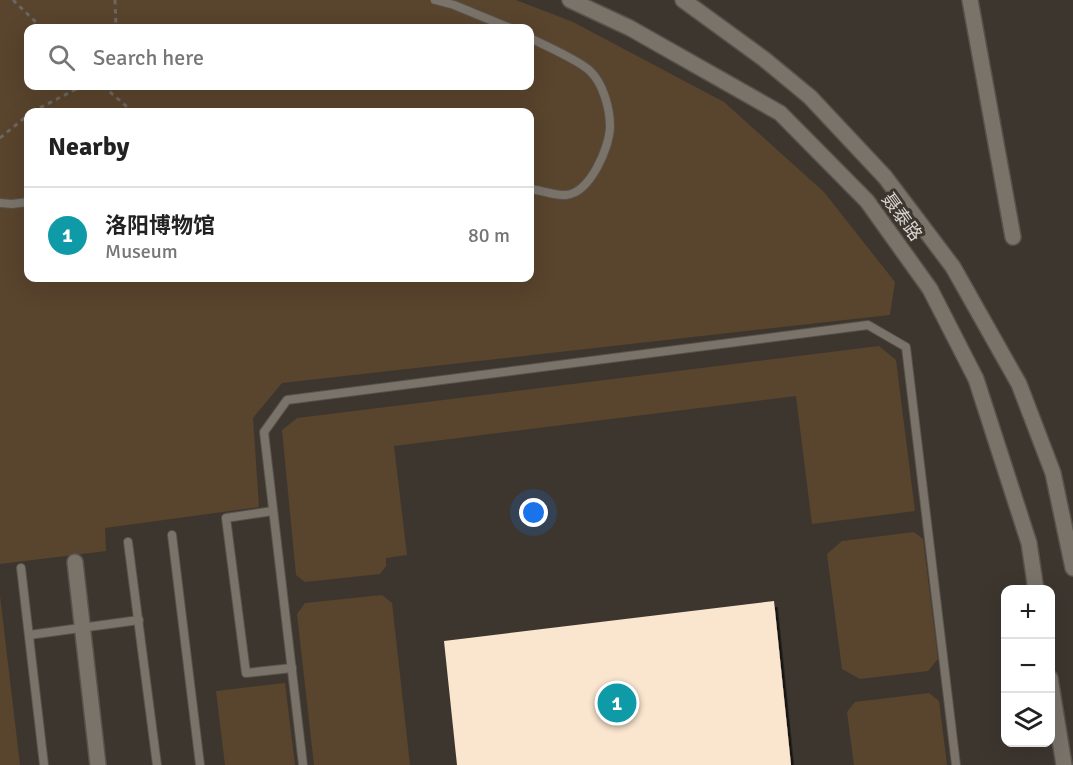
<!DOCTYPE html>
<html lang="en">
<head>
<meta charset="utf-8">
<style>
  body { margin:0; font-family:Signika,"Noto Sans SC",sans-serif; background:#f6f6f6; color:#222 }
  .controls { position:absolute; right:18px; bottom:18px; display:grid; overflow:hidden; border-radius:12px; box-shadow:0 6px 24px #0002 }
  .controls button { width:54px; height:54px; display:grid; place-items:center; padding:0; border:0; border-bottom:2px solid #e0e0e0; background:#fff; color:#222; font:30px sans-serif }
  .you { position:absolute; left:534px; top:513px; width:21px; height:21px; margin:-15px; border:4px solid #fff; border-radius:50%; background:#1a73e8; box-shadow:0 0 0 9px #1a73e833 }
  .badge { display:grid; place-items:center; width:39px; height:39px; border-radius:50%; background:#ea580c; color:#fff; font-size:20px; font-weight:700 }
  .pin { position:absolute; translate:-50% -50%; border:3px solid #fff; box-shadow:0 2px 6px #0006 }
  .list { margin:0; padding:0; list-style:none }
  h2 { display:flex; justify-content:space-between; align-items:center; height:78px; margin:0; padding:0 24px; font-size:26px }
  h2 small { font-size:20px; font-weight:400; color:#767676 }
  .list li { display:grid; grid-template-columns:39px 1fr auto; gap:18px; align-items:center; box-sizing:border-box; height:96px; padding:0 24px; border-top:2px solid #e0e0e0 }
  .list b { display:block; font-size:22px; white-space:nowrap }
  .list p { margin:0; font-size:20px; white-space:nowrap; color:#767676 }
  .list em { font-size:20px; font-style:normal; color:#767676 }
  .icon { flex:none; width:33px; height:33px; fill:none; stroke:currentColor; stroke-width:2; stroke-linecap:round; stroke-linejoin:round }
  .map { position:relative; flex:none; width:1073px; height:765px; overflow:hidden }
  .search { position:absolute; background:#fff; box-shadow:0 6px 24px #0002; left:24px; top:24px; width:510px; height:66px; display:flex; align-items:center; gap:15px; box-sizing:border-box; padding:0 21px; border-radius:12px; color:#767676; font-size:22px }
  .panel { position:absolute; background:#fff; box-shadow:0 6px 24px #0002; left:24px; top:108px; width:510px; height:174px; border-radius:12px }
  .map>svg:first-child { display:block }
  .grass { fill:#59442d; fill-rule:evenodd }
  .building { fill:#fae5cf; filter:url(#shadow) }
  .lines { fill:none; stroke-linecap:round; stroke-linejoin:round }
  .service-casing { stroke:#57524b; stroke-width:10 }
  .minor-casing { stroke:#57524b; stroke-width:18 }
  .secondary-casing { stroke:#57524b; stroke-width:18 }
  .path { stroke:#6c6660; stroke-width:3; stroke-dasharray:4.5 4.5; stroke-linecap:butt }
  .service { stroke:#7a736a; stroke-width:8 }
  .minor { stroke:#7a736a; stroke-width:15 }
  .secondary { stroke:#7a736a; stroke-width:15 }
  .labels { text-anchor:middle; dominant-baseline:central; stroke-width:6; stroke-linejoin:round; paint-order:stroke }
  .street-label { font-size:18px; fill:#dad6d1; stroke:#3d362f }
</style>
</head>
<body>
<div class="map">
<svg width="1073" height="765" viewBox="0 0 1073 765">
  <defs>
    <filter id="shadow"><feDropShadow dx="3.5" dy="6" stdDeviation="0" flood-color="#0009"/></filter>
  </defs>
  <rect width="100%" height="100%" fill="#3d362f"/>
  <g class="grass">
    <path d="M 0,0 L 516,0 L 573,22 L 724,102 L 824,192 L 895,282 L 890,315 L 282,383 L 253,418 L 259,507 L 105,528 L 106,551 L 0,564 ZM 28,28 L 530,28 L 530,86 L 28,86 ZM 28,112 L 530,112 L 530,278 L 28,278 Z"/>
    <path d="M 879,346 L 896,360 L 915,511 L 812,524 L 796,396 L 394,446 L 407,555 L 386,558 L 386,566 L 380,574 L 305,582 L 296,575 L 282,430 L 297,418 Z"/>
    <path d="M 914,532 L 923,539 L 938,659 L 928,671 L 860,679 L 842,669 L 827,554 L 842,541 Z"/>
    <path d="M 382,595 L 392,603 L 410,765 L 314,765 L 297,614 L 305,603 Z"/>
    <path d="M 0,596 L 20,765 L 0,765 Z"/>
    <path d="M 285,683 L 295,765 L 225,765 L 216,691 Z"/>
    <path d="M 929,693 L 939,701 L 947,765 L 854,765 L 847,712 L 855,702 Z"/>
  </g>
  <path class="building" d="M 774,601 L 791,765 L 457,765 L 444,641 Z"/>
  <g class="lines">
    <defs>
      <g id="service">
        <path d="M 435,0 L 454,5 L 510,28"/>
        <path d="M 530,38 C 544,45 579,60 590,71 C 603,83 610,109 610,126 C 610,147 590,193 566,195 C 555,196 541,190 530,189"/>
        <path d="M 0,203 L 12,204 L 28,202"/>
        <path d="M 273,511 L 226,518 L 246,673 L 292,668"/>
        <path d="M 172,535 L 200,765"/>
        <path d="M 128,542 L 157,765"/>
        <path d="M 21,568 L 44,765"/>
        <path d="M 29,635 L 139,620"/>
        <path d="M 303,765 L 264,432 L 287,400 L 868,325 L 906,347 L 956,765"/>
      </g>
      <g id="minor">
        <path d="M 970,0 L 1013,237"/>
        <path d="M 75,562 L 98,765"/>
      </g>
      <g id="secondary">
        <path d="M 570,0 L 630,28 L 780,113 L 867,201 L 930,289 L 976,379 L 1029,543 L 1036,590"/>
        <path d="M 683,0 L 764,59 L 810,97 L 885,177 L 953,267 L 1019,384 L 1053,473 L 1073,568"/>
        <path d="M 1050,678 L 1064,765"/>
      </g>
    </defs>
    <use href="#service" class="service-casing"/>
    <use href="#minor" class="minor-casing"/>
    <use href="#secondary" class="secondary-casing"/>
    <g class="path">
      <path d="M 13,0 L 42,28"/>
      <path d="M 115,0 L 116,28"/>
      <path d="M 103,86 L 133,112"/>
      <path d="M 32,112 L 82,86"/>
      <path d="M 0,138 L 28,115"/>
    </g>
    <use href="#service" class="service"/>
    <use href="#minor" class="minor"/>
    <use href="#secondary" class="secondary"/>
  </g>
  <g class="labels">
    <g class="street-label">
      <text transform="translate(902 217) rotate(54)">聂泰路</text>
    </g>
  </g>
</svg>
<div class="controls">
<button>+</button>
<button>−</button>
<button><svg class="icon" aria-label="layers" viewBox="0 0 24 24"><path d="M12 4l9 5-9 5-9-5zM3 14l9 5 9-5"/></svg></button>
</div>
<div class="you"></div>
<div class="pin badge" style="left:617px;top:703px;background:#0f9aa8">1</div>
<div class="search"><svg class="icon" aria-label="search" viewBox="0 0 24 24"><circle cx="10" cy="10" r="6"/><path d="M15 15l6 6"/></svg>Search here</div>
<section class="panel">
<h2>Nearby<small></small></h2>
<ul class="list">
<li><span class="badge" style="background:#0f9aa8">1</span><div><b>洛阳博物馆</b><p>Museum</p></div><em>80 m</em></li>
</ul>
</section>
</div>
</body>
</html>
